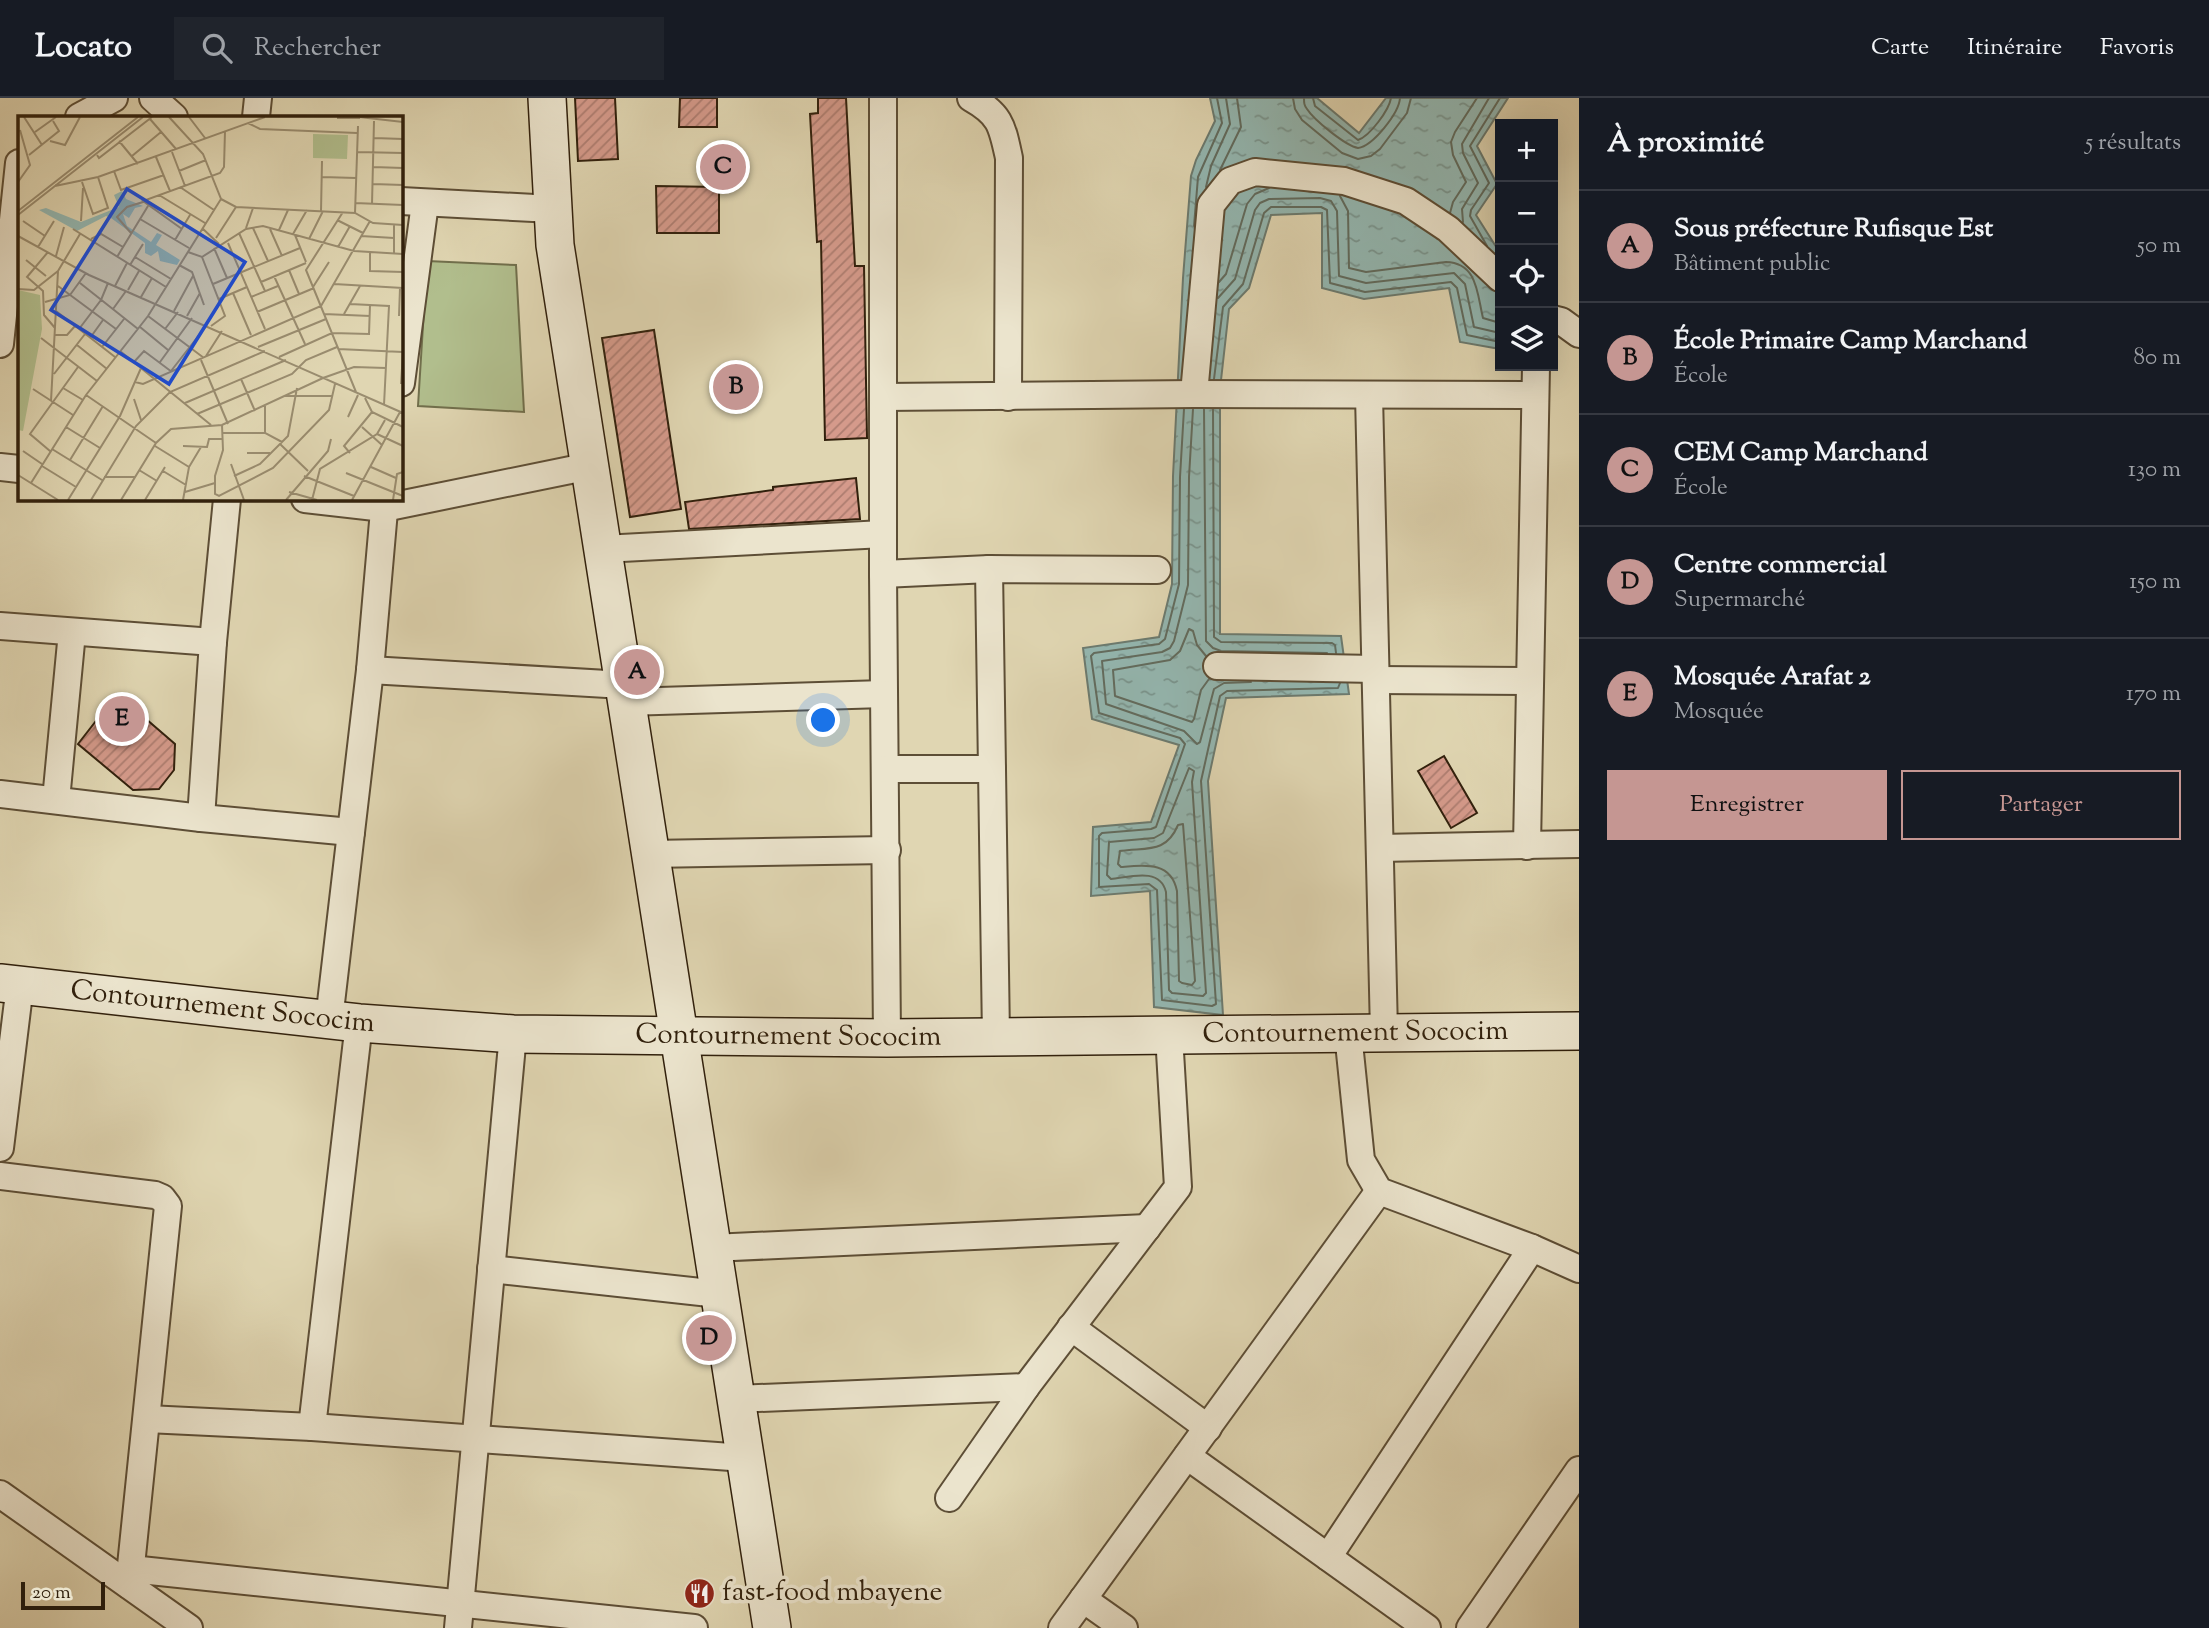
<!DOCTYPE html>
<html lang="fr">
<head>
<meta charset="utf-8">
<style>
  body { margin:0; font-family:"Sorts Mill Goudy",serif; background:#20242c; color:#f1f3f6 }
  .controls { position:absolute; right:21px; top:21px; display:grid; overflow:hidden; border-radius:0px; box-shadow:0 7px 28px #0002 }
  .controls button { width:63px; height:63px; display:grid; place-items:center; padding:0; border:0; border-bottom:2px solid #363941; background:#171b24; color:#f1f3f6; font:35px sans-serif }
  .scale { position:absolute; left:21px; bottom:18px; width:84px; box-sizing:border-box; padding-left:7px; border:4px solid #31200c; border-top:0; font-size:19px; line-height:24px; white-space:nowrap; color:#31200c; -webkit-text-stroke:5px #ebe4cd; paint-order:stroke }
  .you { position:absolute; left:824px; top:623px; width:24px; height:24px; margin:-18px; border:5px solid #fff; border-radius:50%; background:#1a73e8; box-shadow:0 0 0 10px #1a73e833 }
  .badge { display:grid; place-items:center; width:46px; height:46px; border-radius:50%; background:#c59692; color:#111; font-size:23px; font-weight:700 }
  .pin { position:absolute; translate:-50% -50%; border:4px solid #fff; box-shadow:0 2px 7px #0006 }
  .list { margin:0; padding:0; list-style:none }
  h2 { display:flex; justify-content:space-between; align-items:center; height:91px; margin:0; padding:0 28px; font-size:30px }
  h2 small { font-size:23px; font-weight:400; color:#9ea1a6 }
  .list li { display:grid; grid-template-columns:46px 1fr auto; gap:21px; align-items:center; box-sizing:border-box; height:112px; padding:0 28px; border-top:2px solid #363941 }
  .list b { display:block; font-size:26px; white-space:nowrap }
  .list p { margin:0; font-size:23px; white-space:nowrap; color:#9ea1a6 }
  .list em { font-size:23px; font-style:normal; color:#9ea1a6 }
  .actions { display:flex; gap:14px; padding:21px 28px }
  .actions a { flex:1; padding:16px 0; border:2px solid #c59692; border-radius:0px; text-align:center; font-size:24px; color:#c59692 }
  .actions .main { background:#c59692; color:#111 }
  .icon { flex:none; width:38px; height:38px; fill:none; stroke:currentColor; stroke-width:2; stroke-linecap:round; stroke-linejoin:round }
  .map { position:relative; flex:none; width:1579px; height:1530px; overflow:hidden }
  header { display:flex; align-items:center; gap:42px; box-sizing:border-box; height:98px; padding:0 35px; background:#171b24; border-bottom:2px solid #363941 }
  header strong { font-size:33px }
  nav { display:flex; gap:38px; margin-inline-start:auto; font-size:24px }
  .search { width:490px; height:63px; background:#20242c; display:flex; align-items:center; gap:18px; box-sizing:border-box; padding:0 24px; border-radius:0px; color:#9ea1a6; font-size:26px }
  main { display:flex }
  aside { flex:1; background:#171b24 }
  .map>svg:first-child { display:block }
  .garden { fill:#b1be8d; stroke:#716f4c; stroke-width:2 }
  .water { fill:url(#water-ripples); stroke:#6c7b70; stroke-width:2 }
  .lines { fill:none; stroke-linecap:round; stroke-linejoin:round }
  .shore { stroke:#626c5f; stroke-width:2 }
  .building { fill:url(#building-hatch); stroke:#31200c; stroke-width:2 }
  .street-casing { stroke:#5d4e36; stroke-width:30 }
  .secondary-casing { stroke:#31200c; stroke-width:40 }
  .street { stroke:#ebe4cd; stroke-width:26 }
  .secondary { stroke:#ebe4cd; stroke-width:37 }
  .labels { text-anchor:middle; dominant-baseline:central; stroke-width:7; stroke-linejoin:round; paint-order:stroke }
  .street-label { font-size:28px; fill:#31200c; stroke:#ebe4cd }
  .poi-label { font-size:28px; fill:#31200c; stroke:#ebe4cd; text-anchor:start }
  .inset-road { fill:none; stroke:#9a8d70; stroke-width:2 }
  .view { fill:#1d4ed8; fill-opacity:0.15; stroke:#1d4ed8; stroke-width:3.5 }
  .inset-edge { fill:none; stroke:#31200c; stroke-width:3.5 }
</style>
</head>
<body>
<header>
<strong>Locato</strong>
<div class="search"><svg class="icon" aria-label="search" viewBox="0 0 24 24"><circle cx="10" cy="10" r="6"/><path d="M15 15l6 6"/></svg>Rechercher</div>
<nav><a>Carte</a><a>Itinéraire</a><a>Favoris</a></nav>
</header>
<main>
<div class="map">
<svg width="1579" height="1530" viewBox="0 0 1579 1530">
  <defs>
    <pattern id="water-ripples" width="26" height="14" patternUnits="userSpaceOnUse" patternTransform="scale(1.75)"><rect width="26" height="14" fill="#94b8b2"/><path d="M2 4q2-2 4 0t4 0M15 11q2-2 4 0t4 0" fill="none" stroke="#79958f"/></pattern>
    <pattern id="building-hatch" width="6" height="6" patternUnits="userSpaceOnUse" patternTransform="scale(1.75)"><rect width="6" height="6" fill="#d59a8b"/><path d="M-1 1l2-2M0 6l6-6M5 7l2-2" fill="none" stroke="#ad7d70"/></pattern>
  </defs>
  <rect width="100%" height="100%" fill="#e0d6b2"/>
  <filter id="stains"><feTurbulence type="fractalNoise" baseFrequency=".00286" numOctaves="4"/><feColorMatrix values="0 0 0 0 .2 0 0 0 0 .09 0 0 0 0 .02 0 0 0 .5 -.17"/></filter>
  <radialGradient id="worn" r=".72"><stop offset=".6" stop-color="#630" stop-opacity="0"/><stop offset="1" stop-color="#630" stop-opacity=".3"/></radialGradient>
  <path class="garden" d="M 427,163 L 516,167 L 524,314 L 418,308 Z"/>
  <path class="water" d="M 1210,0 L 1317,0 L 1359,35 L 1386,0 L 1508,0 L 1477,48 L 1497,86 L 1476,117 L 1500,155 L 1500,251 L 1460,244 L 1449,190 L 1364,201 L 1322,190 L 1322,115 L 1271,117 L 1249,190 L 1229,211 L 1220,291 L 1220,536 L 1341,538 L 1349,596 L 1226,600 L 1208,683 L 1223,917 L 1154,909 L 1150,793 L 1091,798 L 1093,729 L 1151,724 L 1179,647 L 1092,621 L 1083,550 L 1159,539 L 1172,486 L 1173,378 L 1183,180 L 1191,78 L 1196,62 L 1215,23 Z"/>
  <g class="lines">
    <g class="shore">
      <path d="M 1293,0 L 1295,11 L 1302,22 L 1342,55 L 1358,61 L 1371,58 L 1380,51 L 1407,15 L 1411,0"/>
      <path d="M 1304,0 C 1304,5 1304,7 1307,11 C 1314,22 1346,48 1358,50 C 1373,48 1399,15 1400,0"/>
      <path d="M 1313,0 L 1315,8 L 1358,42 C 1370,38 1389,12 1391,0"/>
      <path d="M 1220,72 L 1241,29 L 1237,0"/>
      <path d="M 1206,89 L 1211,68 L 1230,26 L 1226,0"/>
      <path d="M 1340,98 L 1348,113 L 1349,170 L 1366,174 L 1446,164 C 1478,165 1477,196 1483,220 L 1500,225"/>
      <path d="M 1450,115 L 1453,104 L 1466,84 L 1453,57 L 1451,44 L 1455,34 L 1477,0"/>
      <path d="M 1463,124 L 1462,111 L 1478,85 L 1463,55 L 1462,46 L 1489,0"/>
      <path d="M 1194,128 L 1198,79 L 1222,25 L 1217,0"/>
      <path d="M 1487,148 L 1470,118 L 1471,112 L 1489,85 L 1470,48 L 1500,0"/>
      <path d="M 1219,184 L 1226,176 L 1247,106 L 1255,96 L 1269,90"/>
      <path d="M 1218,200 L 1235,181 L 1255,112 L 1260,105 L 1269,101 L 1320,100 L 1331,103 L 1337,113 L 1339,178 L 1366,185 L 1454,175 L 1465,186 L 1474,229 L 1500,235"/>
      <path d="M 1214,281 L 1223,209 L 1243,186 L 1264,115 L 1271,109 L 1321,109 L 1327,112 L 1330,185 L 1365,194 L 1451,184 L 1457,190 L 1467,237 L 1500,244"/>
      <path d="M 1184,311 L 1180,379 L 1179,486 L 1165,541 L 1159,546 L 1094,555 L 1091,558 L 1099,615 L 1180,640 L 1185,646 L 1156,729 L 1151,731 L 1102,735 L 1099,738 L 1099,789 L 1149,786 L 1157,792 L 1162,902 L 1212,908 L 1216,906 L 1201,683 L 1220,598 L 1227,593 L 1338,590 L 1340,585"/>
      <path d="M 1193,311 L 1189,379 L 1188,487 L 1174,543 L 1170,550 L 1162,554 L 1102,563 L 1106,606 L 1184,633 L 1197,646 L 1200,644 L 1214,591 L 1224,585 L 1251,584"/>
      <path d="M 1204,311 L 1206,543 L 1213,550 L 1221,553 L 1327,555"/>
      <path d="M 1213,311 L 1214,539 L 1221,544 L 1332,545 L 1335,547 L 1336,555"/>
      <path d="M 1206,558 L 1197,547 L 1193,533 L 1189,531 L 1180,553 L 1170,562 L 1113,572 L 1115,598 L 1192,624 L 1194,621 L 1201,592 L 1209,581"/>
      <path d="M 1189,670 L 1194,673 L 1192,684 L 1206,895 L 1203,898 L 1172,895 L 1169,892 L 1166,794 C 1160,769 1130,779 1111,781 L 1107,777 L 1109,744 L 1154,740 L 1163,735 Z"/>
      <path d="M 1183,726 L 1195,883 L 1192,887 L 1182,885 L 1179,883 L 1177,793 C 1171,763 1145,767 1121,769 L 1118,766 L 1120,753 C 1146,749 1166,756 1178,727 Z"/>
    </g>
  </g>
  <g class="building">
    <path d="M 575,0 L 615,0 L 618,61 L 578,63 Z"/>
    <path d="M 680,0 L 717,0 L 717,29 L 679,29 Z"/>
    <path d="M 818,0 L 846,0 L 855,168 L 864,168 L 867,340 L 825,342 L 821,143 L 817,144 L 810,16 L 818,15 Z"/>
    <path d="M 656,88 L 719,89 L 719,135 L 657,135 Z"/>
    <path d="M 654,232 L 681,411 L 630,419 L 602,240 Z"/>
    <path d="M 856,380 L 860,421 L 689,431 L 685,404 L 773,392 L 773,389 Z"/>
    <path d="M 117,596 L 175,646 L 174,672 L 159,691 L 133,692 L 78,646 Z"/>
    <path d="M 1444,658 L 1477,715 L 1451,730 L 1418,673 Z"/>
  </g>
  <g class="lines">
    <defs>
      <g id="street">
        <path d="M 153,0 L 174,19"/>
        <path d="M 883,0 L 883,476 L 887,940"/>
        <path d="M 971,0 C 1001,17 1002,28 1009,60 L 1008,299"/>
        <path d="M 79,19 L 114,0"/>
        <path d="M 256,19 L 258,0"/>
        <path d="M 401,103 L 553,111"/>
        <path d="M 1553,221 L 1561,223 L 1579,236"/>
        <path d="M 0,246 L 19,65"/>
        <path d="M 401,285 L 425,105"/>
        <path d="M 1194,296 L 1211,107 L 1230,83 L 1255,74 L 1344,83 L 1406,103 L 1448,131 L 1500,180"/>
        <path d="M 1369,297 L 1384,934"/>
        <path d="M 883,299 L 1194,296 L 1535,297"/>
        <path d="M 0,369 L 19,371"/>
        <path d="M 305,401 L 384,410 L 590,368"/>
        <path d="M 603,451 L 883,436"/>
        <path d="M 989,471 L 996,939"/>
        <path d="M 883,476 L 989,471 L 1157,472"/>
        <path d="M 0,528 L 213,544"/>
        <path d="M 1217,568 L 1375,571"/>
        <path d="M 370,572 L 624,587"/>
        <path d="M 1376,582 L 1530,583"/>
        <path d="M 626,604 L 884,596"/>
        <path d="M 886,671 L 992,671"/>
        <path d="M 0,696 L 201,720 L 351,734"/>
        <path d="M 56,702 L 72,534"/>
        <path d="M 201,720 L 213,544 L 227,401"/>
        <path d="M 1527,748 L 1536,268"/>
        <path d="M 1380,750 L 1579,746"/>
        <path d="M 650,756 L 887,752"/>
        <path d="M 329,922 L 370,572 L 385,401"/>
        <path d="M 1348,935 L 1361,1062 L 1379,1093 L 1532,1150 L 1579,1171"/>
        <path d="M 0,1050 L 20,887"/>
        <path d="M 0,1078 L 155,1097 L 162,1100 L 168,1108 L 129,1487"/>
        <path d="M 712,1150 L 1147,1130"/>
        <path d="M 491,1171 L 719,1196"/>
        <path d="M 1071,1229 L 1208,1330"/>
        <path d="M 736,1301 L 1026,1289"/>
        <path d="M 147,1321 L 312,1329 L 745,1360"/>
        <path d="M 312,1329 L 359,925"/>
        <path d="M 1187,1358 L 1427,1530"/>
        <path d="M 0,1396 L 189,1530"/>
        <path d="M 949,1400 L 1026,1289 L 1178,1089 L 1169,937"/>
        <path d="M 1328,1459 L 1532,1150"/>
        <path d="M 131,1471 L 694,1530"/>
        <path d="M 1083,1501 L 1124,1530"/>
        <path d="M 458,1530 L 513,936"/>
        <path d="M 1062,1530 L 1379,1093"/>
        <path d="M 1470,1530 L 1579,1372"/>
      </g>
      <g id="secondary">
        <path d="M 547,0 L 555,147 L 772,1530"/>
        <path id="s1" d="M 0,885 L 359,925 L 513,936 L 887,940 L 1579,933"/>
      </g>
    </defs>
    <use href="#street" class="street-casing"/>
    <use href="#secondary" class="secondary-casing"/>
    <use href="#street" class="street"/>
    <use href="#secondary" class="secondary"/>
  </g>
  <defs>
    <symbol id="restaurant-disc" viewBox="-11 -11 22 22"><circle r="9.5" fill="#8f2418" stroke="#ebe4cd"/><path d="M-5-6h1v4h1v-4h1v4h1v-4h1v5L-1.5 .5V6h-2V.5L-5-1ZM5-6V6H3V1.5H1.5Q1.5-4 5-6Z" fill="#fff"/></symbol>
  </defs>
  <g fill-rule="evenodd">
    <use href="#restaurant-disc" x="682" y="1478" width="35" height="35"/>
  </g>
  <g class="labels">
    <g class="street-label">
      <text stroke="none"><textPath href="#s1" startOffset="224">Contournement Sococim</textPath></text>
      <text stroke="none"><textPath href="#s1" startOffset="1358">Contournement Sococim</textPath></text>
      <text stroke="none"><textPath href="#s1" startOffset="791">Contournement Sococim</textPath></text>
    </g>
    <g class="poi-label">
      <text x="722" y="1495">fast-food mbayene</text>
    </g>
  </g>
  <g transform="translate(18 18)">
    <rect width="385" height="385" fill="#e0d6b2"/>
    <path d="M 295,18 L 330,19 L 329,43 L 295,42 ZM 0,174 L 22,179 L 24,213 L 5,315 L 0,314 Z" fill="#b1be8d"/>
    <path d="M 104,75 L 108,83 L 125,90 L 117,92 L 111,102 L 105,98 L 109,110 L 133,126 L 139,117 L 144,119 L 138,129 L 162,144 L 159,149 L 142,145 L 140,135 L 133,140 L 127,137 L 127,127 L 93,102 L 88,100 L 59,115 L 21,94 L 28,92 L 63,106 L 101,91 L 96,79 Z" fill="#94b8b2"/>
    <path class="inset-road" d="M 6,1 L 24,29M 171,1 L 187,22M 341,1 L 385,6M 319,2 L 342,2M 132,3 L 158,33M 230,7 L 242,13 L 339,17M 17,16 L 38,1M 356,22 L 385,23M 32,25 L 47,29 L 62,1M 101,25 L 120,48M 154,36 L 167,70M 339,36 L 385,37M 11,39 L 41,15 L 35,5M 79,39 L 81,42 L 134,1M 114,40 L 143,16M 138,41 L 152,75M 355,51 L 385,52M 96,55 L 103,74 L 146,59M 161,55 L 188,44M 304,61 L 338,62M 0,66 L 12,49 L 2,14M 64,66 L 75,98 L 90,92 L 80,61M 355,68 L 385,69M 37,70 L 80,61 L 247,1M 162,71 L 196,94M 141,79 L 187,107M 203,83 L 218,91 L 337,97 L 355,107 L 385,109M 337,87 L 385,89M 354,88 L 356,5M 0,95 L 120,1M 303,95 L 304,45M 325,96 L 288,154 L 338,276M 337,97 L 340,10M 0,99 L 125,1M 122,103 L 171,132M 319,104 L 345,117M 5,105 L 27,120M 63,105 L 65,72M 184,112 L 201,128M 228,112 L 235,92M 235,112 L 250,145M 55,113 L 148,171M 164,113 L 125,85 L 202,57 L 206,51 L 207,15M 252,113 L 264,140M 261,114 L 270,94M 113,117 L 99,101 L 109,91 L 125,86M 221,117 L 247,175M 275,118 L 289,94M 277,119 L 288,146M 0,120 L 71,159 L 385,297M 343,120 L 376,122M 198,122 L 218,91M 73,123 L 83,118 L 105,131M 291,123 L 305,95M 157,124 L 172,99M 210,127 L 247,213M 20,131 L 36,105M 320,131 L 332,110M 196,132 L 209,162M 30,136 L 9,161 L 25,175 L 26,199 L 37,212M 170,136 L 184,141 L 228,113 L 245,110 L 336,135 L 385,138M 352,137 L 352,155 L 385,156M 376,138 L 376,109M 38,140 L 46,111M 99,141 L 130,90M 117,141 L 153,163M 184,141 L 207,200 L 193,210M 8,144 L 28,160M 112,149 L 125,128M 161,149 L 174,156 L 186,189M 271,154 L 281,178M 256,160 L 287,228M 243,166 L 288,147M 62,167 L 120,213M 195,168 L 282,132M 316,168 L 385,172M 40,170 L 98,213M 97,170 L 109,147M 295,171 L 311,146M 0,173 L 16,174 L 40,155M 110,174 L 121,155M 215,177 L 233,219M 123,181 L 134,162M 233,181 L 260,170M 201,183 L 229,171M 27,186 L 52,179 L 68,157M 332,188 L 371,190 L 366,289M 95,193 L 108,175M 38,195 L 97,241M 156,195 L 175,160M 239,196 L 296,172M 306,198 L 352,200M 326,198 L 342,170M 130,200 L 186,242M 169,200 L 182,177M 381,200 L 382,172M 122,211 L 150,234M 61,213 L 83,184 L 90,167M 147,213 L 160,196M 37,219 L 49,219 L 57,210M 23,222 L 79,265M 72,222 L 85,204M 59,229 L 89,253M 84,231 L 106,203M 240,231 L 308,203M 320,233 L 385,236M 102,235 L 193,309M 188,240 L 204,215M 261,241 L 314,217 L 351,218 L 352,189M 183,244 L 210,308M 116,246 L 126,235 L 154,256M 142,246 L 174,202M 153,255 L 189,209M 36,258 L 67,218M 223,263 L 237,295M 117,266 L 125,268 L 303,190 L 352,105M 383,268 L 385,236M 45,272 L 65,284M 15,273 L 55,299M 68,279 L 138,327M 267,280 L 314,280M 347,282 L 354,296 L 385,311M 116,283 L 123,304M 33,285 L 40,155 L 62,118M 167,287 L 268,244M 247,290 L 247,317 L 264,326M 179,298 L 274,258 L 288,244 L 319,231M 330,301 L 340,279M 204,309 L 205,334 L 197,360 L 197,378 L 201,380 L 255,352 L 311,294 L 317,268M 48,311 L 82,332M 344,311 L 364,329M 205,317 L 247,317M 359,318 L 385,330M 262,328 L 290,355M 137,330 L 171,351M 165,330 L 189,331 L 191,323 L 205,323M 34,333 L 84,364M 5,335 L 24,348M 32,335 L 12,318 L 60,251M 229,337 L 252,337M 332,337 L 326,330 L 354,296M 52,344 L 85,290M 213,348 L 226,384M 24,350 L 58,371M 353,351 L 378,362M 121,354 L 139,365M 145,355 L 168,369M 328,357 L 385,380M 0,359 L 40,384M 216,360 L 242,348 L 270,320 L 279,272M 286,360 L 336,380M 86,361 L 117,361M 13,367 L 68,279 L 130,200 L 203,83 L 185,38 L 151,1M 167,376 L 197,367M 271,376 L 299,384M 50,384 L 102,300 L 123,252M 73,384 L 118,310 L 152,276 L 247,235M 103,384 L 138,327 L 153,313 L 204,309 L 305,262 L 336,251 L 368,252M 127,384 L 147,351M 165,384 L 171,351 L 183,331M 268,384 L 310,335 L 313,323M 294,384 L 302,353 L 359,318 L 367,304M 334,384 L 382,296M 375,384 L 379,358 L 385,356"/>
    <path class="view" d="M 109,73 L 227,146 L 151,268 L 33,194 Z"/>
    <rect width="385" height="385" class="inset-edge"/>
  </g>
  <rect width="100%" height="100%" filter="url(#stains)"/>
  <rect width="100%" height="100%" fill="url(#worn)"/>
</svg>
<div class="controls">
<button>+</button>
<button>−</button>
<button><svg class="icon" aria-label="locate" viewBox="0 0 24 24"><circle cx="12" cy="12" r="6"/><path d="M12 2v4M12 18v4M2 12h4M18 12h4"/></svg></button>
<button><svg class="icon" aria-label="layers" viewBox="0 0 24 24"><path d="M12 4l9 5-9 5-9-5zM3 14l9 5 9-5"/></svg></button>
</div>
<div class="scale">20 m</div>
<div class="you"></div>
<div class="pin badge" style="left:637px;top:574px">A</div>
<div class="pin badge" style="left:736px;top:289px">B</div>
<div class="pin badge" style="left:723px;top:69px">C</div>
<div class="pin badge" style="left:709px;top:1240px">D</div>
<div class="pin badge" style="left:122px;top:621px">E</div>
</div>
<aside>
<h2>À proximité<small>5 résultats</small></h2>
<ul class="list">
<li><span class="badge">A</span><div><b>Sous préfecture Rufisque Est</b><p>Bâtiment public</p></div><em>50 m</em></li>
<li><span class="badge">B</span><div><b>École Primaire Camp Marchand</b><p>École</p></div><em>80 m</em></li>
<li><span class="badge">C</span><div><b>CEM Camp Marchand</b><p>École</p></div><em>130 m</em></li>
<li><span class="badge">D</span><div><b>Centre commercial</b><p>Supermarché</p></div><em>150 m</em></li>
<li><span class="badge">E</span><div><b>Mosquée Arafat 2</b><p>Mosquée</p></div><em>170 m</em></li>
</ul>
<div class="actions"><a class="main">Enregistrer</a><a>Partager</a></div>
</aside>
</main>
</body>
</html>
